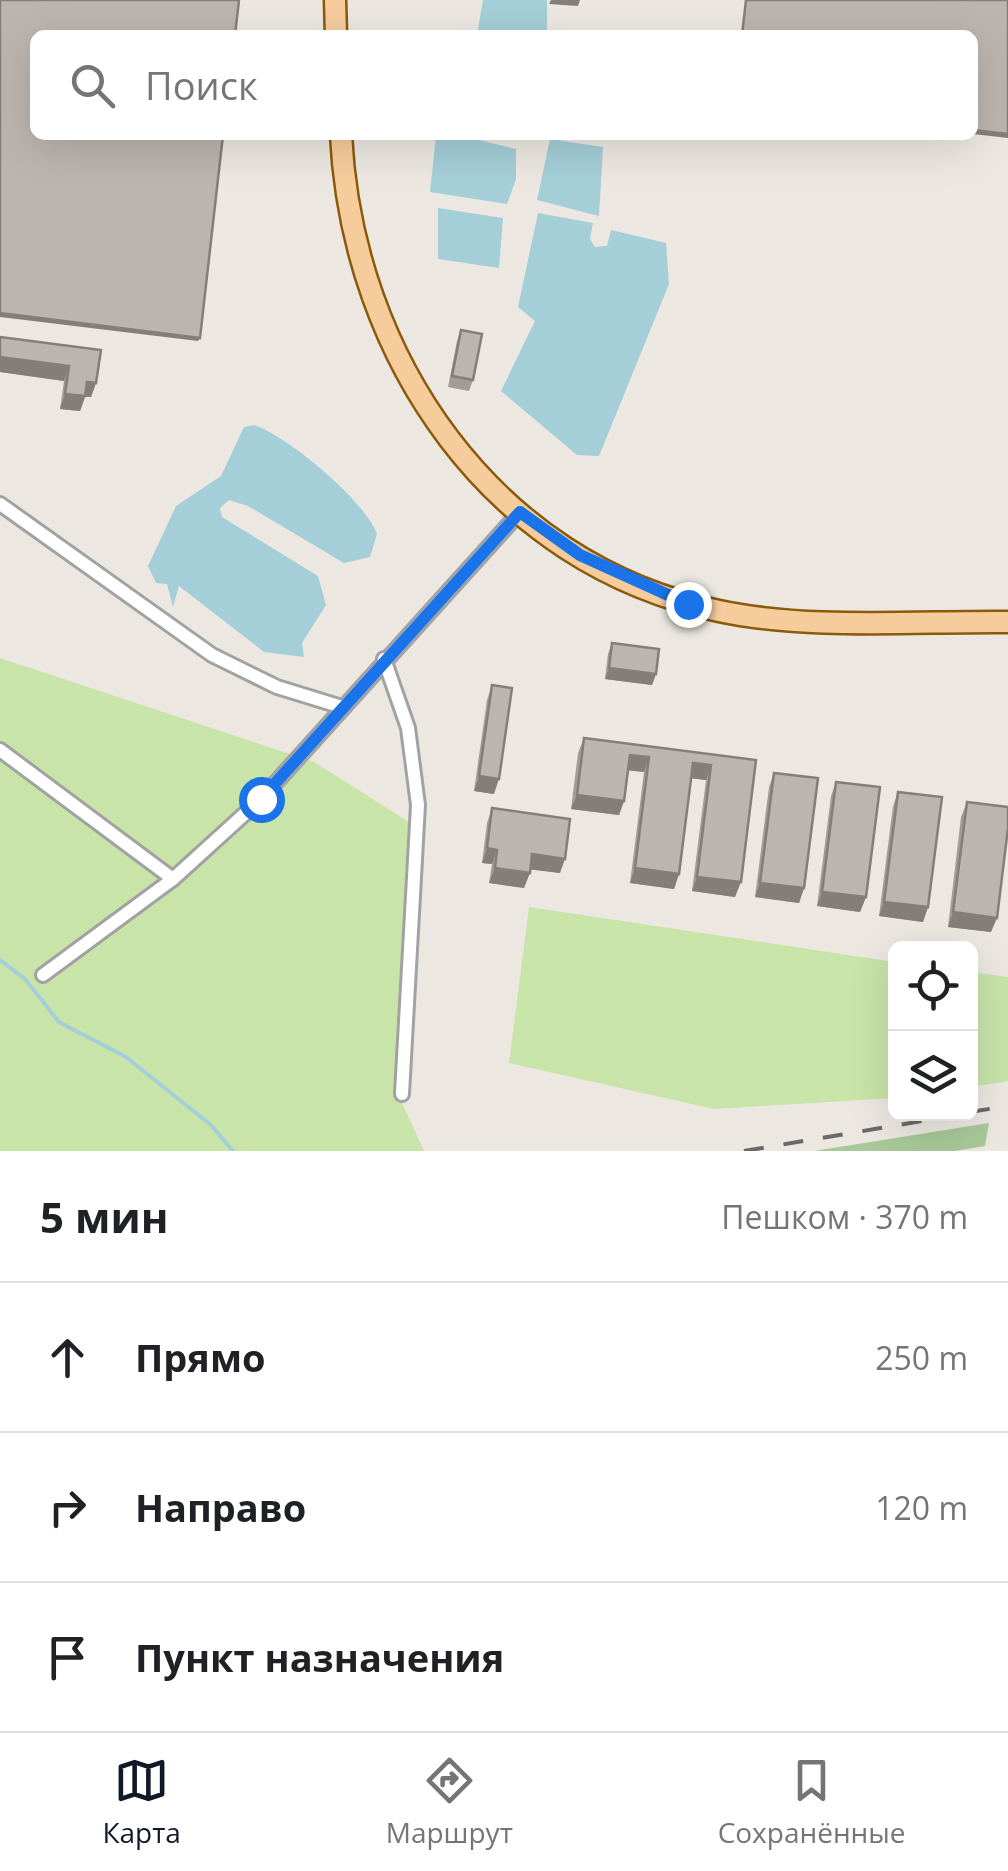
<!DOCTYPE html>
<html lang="ru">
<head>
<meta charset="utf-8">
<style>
  body { margin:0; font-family:"Open Sans",sans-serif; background:#f2f2f2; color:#202124 }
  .controls { position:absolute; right:30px; bottom:30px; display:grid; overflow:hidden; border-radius:15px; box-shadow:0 10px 40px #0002 }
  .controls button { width:90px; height:90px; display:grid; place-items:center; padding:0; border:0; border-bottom:2px solid #e0e0e0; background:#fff; color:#202124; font:50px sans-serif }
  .stop { position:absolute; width:30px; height:30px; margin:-22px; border:8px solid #1a73e8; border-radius:50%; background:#fff }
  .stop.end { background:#1a73e8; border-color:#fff; box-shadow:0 2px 10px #0008 }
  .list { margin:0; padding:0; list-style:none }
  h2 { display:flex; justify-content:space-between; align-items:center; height:130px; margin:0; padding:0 40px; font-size:42px }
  h2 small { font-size:32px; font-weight:400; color:#757577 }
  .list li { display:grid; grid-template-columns:65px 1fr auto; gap:30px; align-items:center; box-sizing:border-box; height:150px; padding:0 40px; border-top:2px solid #e0e0e0 }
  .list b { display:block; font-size:38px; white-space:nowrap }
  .list em { font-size:32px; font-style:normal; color:#757577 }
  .icon { flex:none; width:55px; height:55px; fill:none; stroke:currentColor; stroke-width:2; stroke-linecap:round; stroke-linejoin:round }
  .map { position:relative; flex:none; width:1008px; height:1151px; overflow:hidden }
  .search { position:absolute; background:#fff; box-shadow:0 10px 40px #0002; left:30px; right:30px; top:30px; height:110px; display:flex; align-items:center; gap:25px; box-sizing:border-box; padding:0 35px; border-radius:15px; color:#757577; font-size:38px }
  .sheet { height:580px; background:#fff }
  nav { display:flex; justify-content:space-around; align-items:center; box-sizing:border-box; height:140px; border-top:2px solid #e0e0e0; background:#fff; font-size:28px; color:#757577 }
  nav a { display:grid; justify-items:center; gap:5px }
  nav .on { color:#111827 }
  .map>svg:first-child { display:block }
  .grass { fill:#c8e4a9 }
  .forest { fill:#a8c998 }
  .water { fill:#a4ced8 }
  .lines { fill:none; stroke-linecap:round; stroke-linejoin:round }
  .stream { stroke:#a4ced8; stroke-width:4 }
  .street-casing { stroke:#a2a2a2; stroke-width:18 }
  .primary-casing { stroke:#8a5a09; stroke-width:25 }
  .street { stroke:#fff; stroke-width:12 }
  .primary { stroke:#f6cc9d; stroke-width:20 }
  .rail { stroke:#696969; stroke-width:4; stroke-dasharray:20 20; stroke-linecap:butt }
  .wall { fill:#a29b96 }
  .shaded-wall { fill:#847e7a }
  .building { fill:#bcb4ae; stroke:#847e7a; stroke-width:2.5 }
  .route { stroke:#1a73e8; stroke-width:12 }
</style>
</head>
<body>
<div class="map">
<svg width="1008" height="1151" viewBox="0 0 1008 1151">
  <rect width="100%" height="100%" fill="#ece8e1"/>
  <g class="grass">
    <path d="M 0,658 L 314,762 L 425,832 L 398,1094 L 424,1151 L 0,1151 Z"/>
    <path d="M 529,907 L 895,962 L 895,1098 L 714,1109 L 509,1063 Z"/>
    <path d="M 971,972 L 1008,977 L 1008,1081 L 971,1087 Z"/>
  </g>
  <path class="forest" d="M 989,1123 L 985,1146 L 955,1151 L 814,1151 Z"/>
  <g class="water">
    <path d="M 483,0 L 547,0 L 547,35 L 477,35 Z"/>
    <path d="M 436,135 L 458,135 L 516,149 L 516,179 L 507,204 L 430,192 Z"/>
    <path d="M 550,139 L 603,147 L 599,216 L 537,200 Z"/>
    <path d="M 438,208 L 503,218 L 499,268 L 438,259 Z"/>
    <path d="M 538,213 L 593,223 L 590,239 L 595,247 L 607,246 L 611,230 L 666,243 L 669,284 L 599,456 L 577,455 L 501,391 L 535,321 L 518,307 Z"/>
    <path d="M 254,425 C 288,436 366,502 377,534 L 370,557 L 344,563 L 248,506 L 229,500 L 220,508 L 222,517 L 318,576 L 326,605 L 302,643 L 304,657 L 264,652 L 179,586 L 173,607 L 167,584 L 156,583 L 148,566 L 176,506 L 221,476 L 244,427 Z"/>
  </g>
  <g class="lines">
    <path class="stream" d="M 0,960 L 25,979 L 59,1022 L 126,1057 L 211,1125 L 233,1151"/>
    <defs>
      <g id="street">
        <path d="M 0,504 L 212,655 L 277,687 L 342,707"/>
        <path d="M 384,659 L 408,728 L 418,805 L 402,1094"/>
        <path d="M 0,750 L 173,879"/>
        <path d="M 43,975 L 173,879 L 261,799 L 520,512"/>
      </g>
      <g id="primary">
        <path d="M 335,0 L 336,35"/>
        <path d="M 341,135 C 352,357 492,564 719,611 C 808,630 916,621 1008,622"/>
      </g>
    </defs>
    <use href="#street" class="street-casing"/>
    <use href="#primary" class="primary-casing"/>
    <use href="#street" class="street"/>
    <use href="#primary" class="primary"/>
    <g class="rail">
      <path d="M 970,1112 L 1008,1106"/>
      <path d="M 744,1151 L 964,1114"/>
    </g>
  </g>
  <g class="wall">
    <path d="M 461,330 L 473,380 L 469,391 L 448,387 L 457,341 Z"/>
    <path d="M 0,337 L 101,350 L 96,383 L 91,397 L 85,397 L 80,411 L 60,409 L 64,381 L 0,372 Z"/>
    <path d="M 612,643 L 656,674 L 652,685 L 605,679 L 608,654 Z"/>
    <path d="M 492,685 L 494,794 L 474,791 L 487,700 Z"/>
    <path d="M 584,738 L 756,760 L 735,897 L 692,891 L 706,780 L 691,778 L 679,874 L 674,889 L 630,883 L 644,772 L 628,770 L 624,801 L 619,815 L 571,809 L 578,753 Z"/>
    <path d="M 774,773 L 804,888 L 799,903 L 755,897 L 769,787 Z"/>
    <path d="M 836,782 L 866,897 L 860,912 L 817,906 L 831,796 Z"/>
    <path d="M 898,792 L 928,907 L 923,922 L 879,916 L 893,806 Z"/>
    <path d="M 967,802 L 991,932 L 948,927 L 961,817 Z"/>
    <path d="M 492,808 L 560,873 L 530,869 L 524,888 L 489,883 L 492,864 L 482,863 L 487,823 Z"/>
  </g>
  <g class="shaded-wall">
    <path d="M 551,0 L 580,0 L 578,6 L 549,4 Z"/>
    <path d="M 973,130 L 1008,134 L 1008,138 L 973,134 Z"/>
    <path d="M 0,313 L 200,338 L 198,341 L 0,317 Z"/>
    <path d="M 0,357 L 69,366 L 64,381 L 0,372 Z"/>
    <path d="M 87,382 L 96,383 L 91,397 L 85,397 L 80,411 L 60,409 L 65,394 Z"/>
    <path d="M 609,668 L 656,674 L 652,685 L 605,679 Z"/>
    <path d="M 630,755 L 649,757 L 644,772 L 625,770 Z"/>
    <path d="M 693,763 L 711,765 L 706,780 L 688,778 Z"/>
    <path d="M 479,776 L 499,779 L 494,794 L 474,791 Z"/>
    <path d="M 577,795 L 624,801 L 619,815 L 571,809 Z"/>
    <path d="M 487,848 L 497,850 L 492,864 L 482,863 Z"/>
    <path d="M 532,854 L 565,859 L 560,873 L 527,869 Z"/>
    <path d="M 495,868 L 530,873 L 524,888 L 489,883 Z"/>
    <path d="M 635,868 L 679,874 L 674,889 L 630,883 Z"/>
    <path d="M 697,877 L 741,882 L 735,897 L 692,891 Z"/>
    <path d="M 760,883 L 804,888 L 799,903 L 755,897 Z"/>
    <path d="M 822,892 L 866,897 L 860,912 L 817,906 Z"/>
    <path d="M 884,902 L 928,907 L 923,922 L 879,916 Z"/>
    <path d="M 953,912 L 997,918 L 991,932 L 948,927 Z"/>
  </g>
  <g class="building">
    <path d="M 0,0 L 239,0 L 235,35 L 35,35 L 35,135 L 223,135 L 200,338 L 0,313 Z"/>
    <path d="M 746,0 L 1008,0 L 1008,134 L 973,130 L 973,35 L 742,35 Z"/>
    <path d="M 461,330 L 482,334 L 473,380 L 452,376 Z"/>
    <path d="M 0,337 L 101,350 L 96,383 L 87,382 L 85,396 L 65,394 L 69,366 L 0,357 Z"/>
    <path d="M 612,643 L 659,649 L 656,674 L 609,668 Z"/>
    <path d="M 492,685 L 512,688 L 499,779 L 479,776 Z"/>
    <path d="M 584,738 L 756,760 L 741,882 L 697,877 L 711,765 L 693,763 L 679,874 L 635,868 L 649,757 L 630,755 L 624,801 L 577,795 Z"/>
    <path d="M 774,773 L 818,778 L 804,888 L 760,883 Z"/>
    <path d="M 836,782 L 880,787 L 866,897 L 822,892 Z"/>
    <path d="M 898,792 L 942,797 L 928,907 L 884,902 Z"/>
    <path d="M 967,802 L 1008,807 L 1008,828 L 997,918 L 953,912 Z"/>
    <path d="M 492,808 L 570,819 L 565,859 L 532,854 L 530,873 L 495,868 L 497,850 L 487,848 Z"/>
  </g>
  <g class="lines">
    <path class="route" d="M 261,799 L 520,512 L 580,555 L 688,604"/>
  </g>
</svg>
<div class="controls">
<button><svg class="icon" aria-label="locate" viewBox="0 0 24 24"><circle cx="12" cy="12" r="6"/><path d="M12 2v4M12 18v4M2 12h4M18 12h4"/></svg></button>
<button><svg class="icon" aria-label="layers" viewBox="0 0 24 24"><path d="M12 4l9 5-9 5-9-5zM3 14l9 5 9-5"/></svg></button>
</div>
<div class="stop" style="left:261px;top:799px"></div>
<div class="stop end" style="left:688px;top:604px"></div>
<div class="search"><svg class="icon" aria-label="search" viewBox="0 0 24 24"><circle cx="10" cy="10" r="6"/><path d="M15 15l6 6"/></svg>Поиск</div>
</div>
<section class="sheet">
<h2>5 мин<small>Пешком · 370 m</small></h2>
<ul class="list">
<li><svg class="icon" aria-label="ahead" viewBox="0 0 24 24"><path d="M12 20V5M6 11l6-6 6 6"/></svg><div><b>Прямо</b></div><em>250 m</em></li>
<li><svg class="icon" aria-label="right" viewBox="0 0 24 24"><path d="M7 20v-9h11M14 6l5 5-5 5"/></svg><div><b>Направо</b></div><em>120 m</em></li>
<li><svg class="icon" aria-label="arrive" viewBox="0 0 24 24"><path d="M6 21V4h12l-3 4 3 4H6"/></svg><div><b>Пункт назначения</b></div></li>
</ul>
</section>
<nav>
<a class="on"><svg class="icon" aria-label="map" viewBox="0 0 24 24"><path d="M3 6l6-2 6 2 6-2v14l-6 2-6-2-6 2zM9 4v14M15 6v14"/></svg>Карта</a>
<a><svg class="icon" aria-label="directions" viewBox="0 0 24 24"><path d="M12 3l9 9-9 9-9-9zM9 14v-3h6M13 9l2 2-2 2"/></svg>Маршрут</a>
<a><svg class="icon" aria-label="saved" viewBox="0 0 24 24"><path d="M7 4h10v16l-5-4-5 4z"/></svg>Сохранённые</a>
</nav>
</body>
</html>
